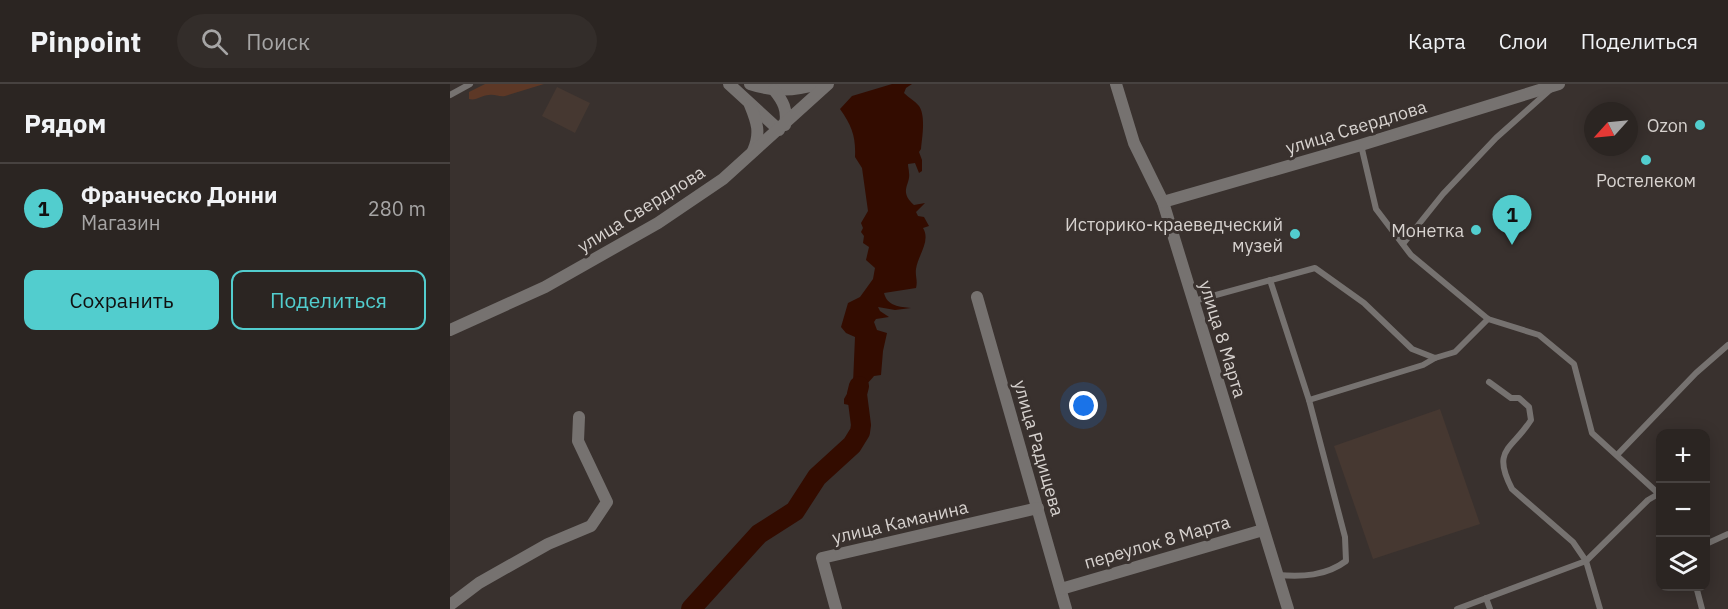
<!DOCTYPE html>
<html lang="ru">
<head>
<meta charset="utf-8">
<style>
  body { margin:0; font-family:"IBM Plex Sans",sans-serif; background:#332d2a; color:#f1f3f6 }
  .controls { position:absolute; right:18px; bottom:18px; display:grid; overflow:hidden; border-radius:12px; box-shadow:0 3px 15px #0003 }
  .controls button { width:54px; height:54px; display:grid; place-items:center; padding:0; border:0; border-bottom:2px solid #474240; background:#2b2522; color:#f1f3f6; font:30px sans-serif }
  .compass { position:absolute; left:1134px; top:18px; width:54px; height:54px; border-radius:50%; background:#2b2522; box-shadow:0 3px 15px #0003; rotate:243deg }
  .you { position:absolute; left:634px; top:322px; width:21px; height:21px; margin:-15px; border:4px solid #fff; border-radius:50%; background:#1a73e8; box-shadow:0 0 0 9px #1a73e833 }
  .badge { display:grid; place-items:center; width:39px; height:39px; border-radius:50%; background:#52cdce; color:#111; font-size:20px; font-weight:700 }
  .pin { position:absolute; translate:-50% -50px; filter:drop-shadow(0 2px 3px #0008) }
  .pin::after { content:''; position:absolute; top:32px; width:21px; height:18px; background:inherit; clip-path:polygon(0 0,100% 0,50% 100%) }
  .list { margin:0; padding:0; list-style:none }
  h2 { display:flex; justify-content:space-between; align-items:center; height:78px; margin:0; padding:0 24px; font-size:26px }
  h2 small { font-size:20px; font-weight:400; color:#a6a5a5 }
  .list li { display:grid; grid-template-columns:39px 1fr auto; gap:18px; align-items:center; box-sizing:border-box; height:90px; padding:0 24px; border-top:2px solid #474240 }
  .list b { display:block; font-size:22px; white-space:nowrap }
  .list p { margin:0; font-size:20px; white-space:nowrap; color:#a6a5a5 }
  .list em { font-size:20px; font-style:normal; color:#a6a5a5 }
  .actions { display:flex; gap:12px; padding:18px 24px }
  .actions a { flex:1; padding:14px 0; border:2px solid #52cdce; border-radius:12px; text-align:center; font-size:21px; color:#52cdce }
  .actions .main { background:#52cdce; color:#111 }
  .icon { flex:none; width:33px; height:33px; fill:none; stroke:currentColor; stroke-width:2; stroke-linecap:round; stroke-linejoin:round }
  .map { position:relative; flex:none; width:1278px; height:525px; overflow:hidden }
  header { display:flex; align-items:center; gap:36px; box-sizing:border-box; height:84px; padding:0 30px; background:#2b2522; border-bottom:2px solid #474240 }
  header strong { font-size:28px }
  nav { display:flex; gap:33px; margin-inline-start:auto; font-size:21px }
  .search { width:420px; height:54px; background:#332d2a; display:flex; align-items:center; gap:15px; box-sizing:border-box; padding:0 21px; border-radius:33px; color:#a6a5a5; font-size:22px }
  main { display:flex }
  aside { flex:1; background:#2b2522 }
  .map>svg:first-child { display:block }
  .built { fill:#463831 }
  .green { fill:#5d3826 }
  .water { fill:#330c00 }
  .lines { fill:none; stroke-linecap:round; stroke-linejoin:round }
  .river { stroke:#330c00; stroke-width:20 }
  .service { stroke:#767270; stroke-width:6 }
  .minor { stroke:#767270; stroke-width:12 }
  .tertiary { stroke:#767270; stroke-width:12 }
  .poi-dot { fill:#52cdce; stroke:#39312e; stroke-width:2 }
  .labels { text-anchor:middle; dominant-baseline:central; stroke-width:6; stroke-linejoin:round; paint-order:stroke }
  .poi-label { font-size:18px; fill:#d7d2cf; stroke:#39312e; text-anchor:end }
  .street-label { font-size:18px; fill:#d7d2cf; stroke:#39312e }
</style>
</head>
<body>
<header>
<strong>Pinpoint</strong>
<div class="search"><svg class="icon" aria-label="search" viewBox="0 0 24 24"><circle cx="10" cy="10" r="6"/><path d="M15 15l6 6"/></svg>Поиск</div>
<nav><a>Карта</a><a>Слои</a><a>Поделиться</a></nav>
</header>
<main>
<aside>
<h2>Рядом<small></small></h2>
<ul class="list">
<li><span class="badge">1</span><div><b>Франческо Донни</b><p>Магазин</p></div><em>280 m</em></li>
</ul>
<div class="actions"><a class="main">Сохранить</a><a>Поделиться</a></div>
</aside>
<div class="map">
<svg width="1278" height="525" viewBox="0 0 1278 525">
  <rect width="100%" height="100%" fill="#39312e"/>
  <g class="built">
    <path d="M 107,3 L 140,19 L 125,49 L 92,32 Z"/>
    <path d="M 990,325 L 1030,440 L 923,475 L 884,362 Z"/>
  </g>
  <path class="green" d="M 35,0 L 94,0 L 55,12 C 49,13 45,10 39,11 C 31,11 27,17 19,15 L 19,8 Z"/>
  <path class="water" d="M 442,0 L 462,0 L 456,4 L 454,9 C 459,14 465,17 469,22 C 476,32 472,54 471,65 L 469,68 L 472,76 L 472,87 L 469,89 L 465,79 L 458,80 C 458,83 459,86 459,89 C 461,100 448,107 464,121 L 475,119 L 466,128 L 468,132 L 474,133 L 479,142 L 473,144 C 481,157 468,171 466,185 C 465,192 468,197 466,204 L 434,209 C 437,222 450,223 461,224 L 445,226 L 428,223 L 430,227 L 439,233 L 426,235 L 424,238 L 427,246 L 437,249 L 433,267 L 431,291 L 424,292 C 420,297 413,303 412,310 C 410,317 412,321 409,326 L 402,317 L 399,321 L 394,320 L 394,315 L 403,299 L 405,253 L 396,249 L 391,243 L 398,219 L 410,213 L 423,195 L 425,184 L 416,176 L 419,163 L 413,159 L 414,152 L 411,148 L 413,144 L 411,139 L 418,127 L 412,84 L 405,73 C 406,53 402,42 390,25 L 402,12 Z"/>
  <g class="lines">
    <path class="river" d="M 241,525 L 309,450 L 345,427 L 367,393 L 402,361 L 410,348 L 411,341 L 407,310 L 409,302"/>
    <g class="service">
      <path d="M 0,11 L 20,0"/>
      <path d="M 911,61 L 926,125 L 961,171 L 1038,235 L 1089,251 L 1124,280 L 1142,349 L 1210,411"/>
      <path d="M 953,160 L 993,110 L 1046,54 L 1101,5"/>
      <path d="M 820,196 L 859,316 L 895,453 L 896,477 C 876,492 852,493 828,491"/>
      <path d="M 744,217 L 865,184 L 914,219 L 962,265 L 985,274 L 1005,268 L 1038,235"/>
      <path d="M 1039,298 L 1061,314 L 1069,314 L 1079,323 L 1081,336 C 1062,366 1041,365 1062,405 L 1123,458 L 1136,477 L 1150,525"/>
      <path d="M 859,316 L 973,281 L 985,274"/>
      <path d="M 1167,371 L 1246,289 L 1278,261"/>
      <path d="M 1256,460 L 1278,450"/>
      <path d="M 1246,502 L 1252,525"/>
      <path d="M 1036,514 L 1040,525"/>
      <path d="M 1007,525 L 1136,477 L 1198,416 L 1210,409"/>
    </g>
    <g class="minor">
      <path d="M 279,0 L 329,46"/>
      <path d="M 300,0 C 324,8 344,7 368,0"/>
      <path d="M 324,6 C 333,17 338,26 335,41"/>
      <path d="M 300,21 C 307,38 311,49 303,67"/>
      <path d="M 527,213 L 616,525"/>
      <path d="M 0,246 L 95,203 L 208,139 L 273,95 L 378,0"/>
      <path d="M 611,505 L 813,446"/>
      <path d="M 0,521 L 29,499 L 98,460 L 141,442 L 157,418 L 128,357 L 129,333"/>
      <path d="M 386,525 L 372,474 L 588,424"/>
    </g>
    <g class="tertiary">
      <path d="M 666,0 L 684,59 L 713,118 L 838,525"/>
      <path d="M 713,118 L 911,61 L 1109,0"/>
    </g>
  </g>
  <g class="poi-dot">
    <circle cx="1250" cy="41" r="6"/>
    <circle cx="1196" cy="76" r="6"/>
    <circle cx="1026" cy="146" r="6"/>
    <circle cx="845" cy="150" r="6"/>
  </g>
  <g class="labels">
    <g class="poi-label">
      <text x="1238" y="41">Ozon</text>
      <text x="1196" y="96" text-anchor="middle">Ростелеком</text>
      <text x="833" y="140">Историко-краеведческий<tspan x="833" dy="21">музей</tspan></text>
      <text x="1014" y="146">Монетка</text>
    </g>
    <g class="street-label">
      <text transform="translate(906 43) rotate(-17)">улица Свердлова</text>
      <text transform="translate(191 125) rotate(-32)">улица Свердлова</text>
      <text transform="translate(773 255) rotate(73)">улица 8 Марта</text>
      <text transform="translate(589 364) rotate(74)">улица Радищева</text>
      <text transform="translate(450 438) rotate(-13)">улица Каманина</text>
      <text transform="translate(707 458) rotate(-16)">переулок 8 Марта</text>
    </g>
  </g>
</svg>
<div class="controls">
<button>+</button>
<button>−</button>
<button><svg class="icon" aria-label="layers" viewBox="0 0 24 24"><path d="M12 4l9 5-9 5-9-5zM3 14l9 5 9-5"/></svg></button>
</div>
<svg class="compass" viewBox="-18 -18 36 36"><path d="M0-13l5 13h-10z" fill="#e53935"/><path d="M0 13l5-13h-10z" fill="#a6a5a5"/></svg>
<div class="you"></div>
<div class="pin badge" style="left:1062px;top:161px">1</div>
</div>
</main>
</body>
</html>
